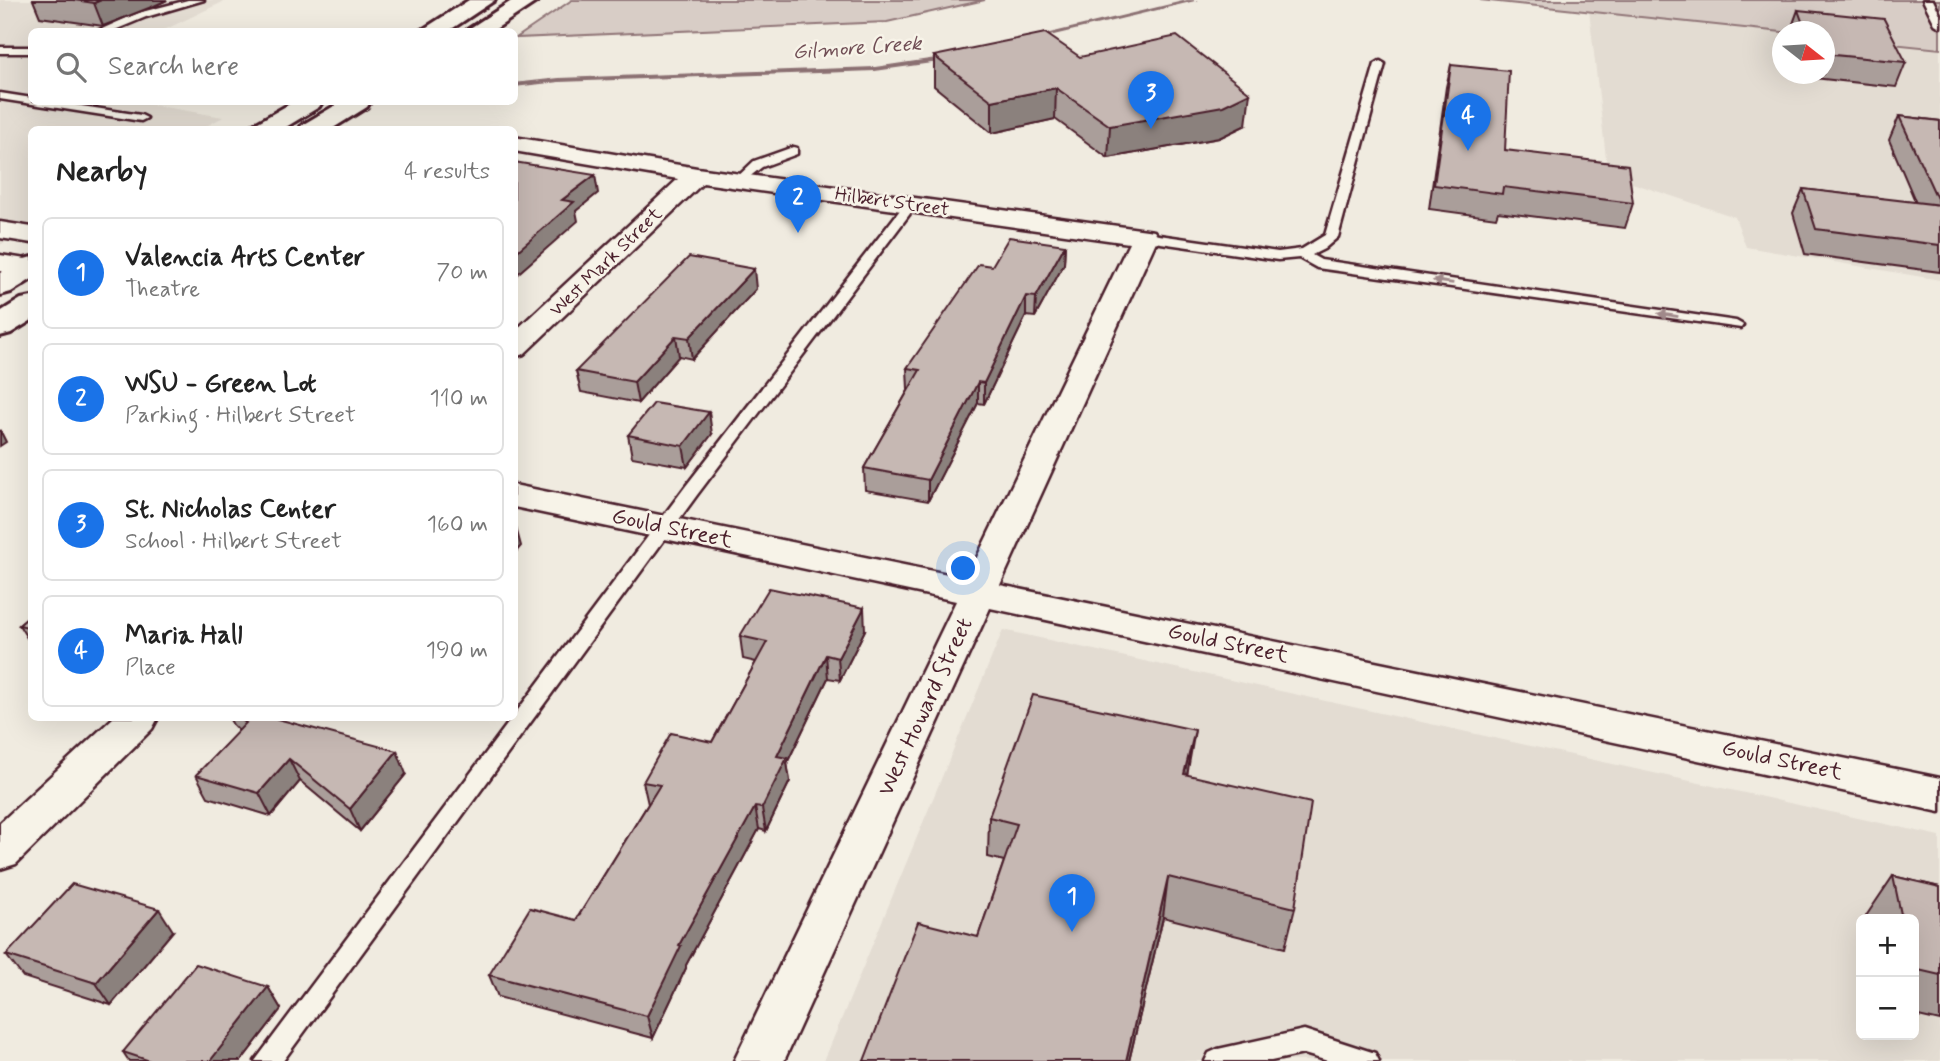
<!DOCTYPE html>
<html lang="en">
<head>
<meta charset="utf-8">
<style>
  body { margin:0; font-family:Mynerve,sans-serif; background:#f6f6f6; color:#222 }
  .controls { position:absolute; right:21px; bottom:21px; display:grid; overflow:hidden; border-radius:10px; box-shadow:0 7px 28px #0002 }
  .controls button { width:63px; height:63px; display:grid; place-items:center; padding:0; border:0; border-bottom:2px solid #e0e0e0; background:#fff; color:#222; font:35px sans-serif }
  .compass { position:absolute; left:1772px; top:21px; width:63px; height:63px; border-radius:50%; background:#fff; box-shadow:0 7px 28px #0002; rotate:107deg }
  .you { position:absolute; left:964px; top:569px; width:24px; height:24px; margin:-18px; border:5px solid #fff; border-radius:50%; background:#1a73e8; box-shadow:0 0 0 10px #1a73e833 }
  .badge { display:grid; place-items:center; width:46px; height:46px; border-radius:50%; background:#1a73e8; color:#fff; font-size:23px; font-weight:700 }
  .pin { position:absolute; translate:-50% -58px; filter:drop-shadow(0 2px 4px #0008) }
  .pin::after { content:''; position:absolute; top:37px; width:24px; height:21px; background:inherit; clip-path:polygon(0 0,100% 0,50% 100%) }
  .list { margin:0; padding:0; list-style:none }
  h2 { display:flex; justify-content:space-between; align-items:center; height:91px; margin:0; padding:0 28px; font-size:30px }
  h2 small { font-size:23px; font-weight:400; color:#767676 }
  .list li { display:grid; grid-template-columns:46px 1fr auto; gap:21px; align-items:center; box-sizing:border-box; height:112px; margin:0 14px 14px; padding:0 14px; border:2px solid #e0e0e0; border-radius:10px }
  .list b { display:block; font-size:26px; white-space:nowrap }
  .list p { margin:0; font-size:23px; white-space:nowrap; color:#767676 }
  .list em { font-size:23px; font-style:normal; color:#767676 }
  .icon { flex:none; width:38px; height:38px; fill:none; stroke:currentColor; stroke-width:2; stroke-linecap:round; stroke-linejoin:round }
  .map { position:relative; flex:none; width:1940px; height:1061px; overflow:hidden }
  .search { position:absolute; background:#fff; box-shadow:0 7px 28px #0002; left:28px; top:28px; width:490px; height:77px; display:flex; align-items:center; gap:18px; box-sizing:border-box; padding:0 24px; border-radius:10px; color:#767676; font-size:26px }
  .panel { position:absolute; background:#fff; box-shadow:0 7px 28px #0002; left:28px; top:126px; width:490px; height:595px; border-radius:10px }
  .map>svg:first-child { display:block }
  .built { fill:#e3dcd2; fill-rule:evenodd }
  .green { fill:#d8cdc6; stroke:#917678; stroke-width:2 }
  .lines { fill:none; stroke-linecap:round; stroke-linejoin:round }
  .stream { fill:#8b6f72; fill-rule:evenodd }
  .lane-casing { stroke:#4a1f2b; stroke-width:5 }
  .street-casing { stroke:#4a1f2b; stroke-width:5 }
  .secondary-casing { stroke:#4a1f2b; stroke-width:6 }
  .lane { fill:#f7f3e8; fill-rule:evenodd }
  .street { fill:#f7f3e8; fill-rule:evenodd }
  .secondary { fill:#f7f3e8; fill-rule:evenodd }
  .wall { fill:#aa9e9a; stroke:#4a1f2b; stroke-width:2 }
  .shaded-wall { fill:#8b817d; stroke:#4a1f2b; stroke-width:2 }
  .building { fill:#c6b8b3; stroke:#4a1f2b; stroke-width:2 }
  .oneway { fill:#a0898a }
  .labels { text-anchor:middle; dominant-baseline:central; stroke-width:5; stroke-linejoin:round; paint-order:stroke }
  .far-street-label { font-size:19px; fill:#4a1f2b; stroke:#f7f3e8 }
  .far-water-label { font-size:21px; font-style:italic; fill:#704e55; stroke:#f7f3e8 }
  .street-label { font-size:23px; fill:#4a1f2b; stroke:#f7f3e8 }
</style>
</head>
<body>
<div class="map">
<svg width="1940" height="1061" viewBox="0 0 1940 1061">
  <rect width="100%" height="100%" fill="#f0ebe0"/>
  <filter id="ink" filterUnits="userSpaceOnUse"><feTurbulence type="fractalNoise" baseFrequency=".0143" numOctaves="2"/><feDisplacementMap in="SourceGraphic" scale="14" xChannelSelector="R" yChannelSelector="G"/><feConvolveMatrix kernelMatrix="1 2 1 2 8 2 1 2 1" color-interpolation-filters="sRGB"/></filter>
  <g filter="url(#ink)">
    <g class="built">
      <path d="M 0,0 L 227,0 L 162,31 L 32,32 L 32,102 L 135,102 L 223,117 L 201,129 L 32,130 L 31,228 L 0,245 Z"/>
      <path d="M 1589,10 L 1782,32 L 1783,74 L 1825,74 L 1825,37 L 1940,49 L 1940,280 L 1746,247 L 1735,217 L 1608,175 Z"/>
      <path d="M 1003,630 L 1940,836 L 1940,1061 L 824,1061 ZM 1861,919 L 1914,919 L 1914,1035 L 1861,1035 Z"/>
    </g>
    <g class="green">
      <path d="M 572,0 L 985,0 L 887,22 L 516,38 Z"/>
      <path d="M 1480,0 L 1940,0 L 1940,49 L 1825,37 L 1825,32 L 1782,32 Z"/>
    </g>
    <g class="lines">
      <g class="stream">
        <path d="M 1187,0 L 1199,0 L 1033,40 L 1029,38 Z"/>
        <path d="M 950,56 L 953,56 L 953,60 L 875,71 L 559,82 L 514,87 L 514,83 L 559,78 L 875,67 Z"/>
      </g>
      <defs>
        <g id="lane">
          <path d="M 188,0 L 204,0 L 146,17 L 110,32 L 95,32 L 138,13 Z"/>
          <path d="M 1923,0 L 1933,0 L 1940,14 L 1940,27 L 1935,24 Z"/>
          <rect x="0" y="47" width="32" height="6"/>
          <path d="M 1380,61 L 1385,64 L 1338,237 L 1324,249 L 1312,255 L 1321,260 L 1736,321 L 1743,325 L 1741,328 L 1317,268 L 1299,258 L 1278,260 L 1140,240 L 1138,237 L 1145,233 L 1278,252 L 1302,249 L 1325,235 L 1375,64 Z"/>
          <path d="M 0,93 L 32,98 L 32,102 L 55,102 L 141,115 L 147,118 L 141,121 L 0,99 Z"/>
          <path d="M 793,147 L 797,148 L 797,154 L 762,167 L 739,185 L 733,181 L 754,161 Z"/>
          <path d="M 911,200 L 917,204 L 915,207 L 697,495 L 283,1061 L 255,1061 L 685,487 L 907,201 Z"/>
          <path d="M 1304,1030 L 1375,1053 L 1379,1061 L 1328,1061 L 1304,1054 L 1271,1061 L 1205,1061 L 1209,1053 L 1218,1049 Z"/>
        </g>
        <g id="street">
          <path d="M 514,137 L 697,168 L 1154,231 L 1158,237 L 1000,585 L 1940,778 L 1940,812 L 990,608 L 784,1061 L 734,1061 L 956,601 L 514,507 L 514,485 L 967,578 L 1129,243 L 703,183 L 524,354 L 514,357 L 514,332 L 678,179 L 514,151 Z"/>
          <path d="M 0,222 L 32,227 L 32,243 L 0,238 Z"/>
          <path d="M 0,255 L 32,260 L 32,276 L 0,271 Z"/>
          <path d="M 113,718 L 158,718 L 152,729 L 16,864 L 0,869 L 0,823 Z"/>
        </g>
        <g id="secondary">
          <path d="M 469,0 L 495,0 L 447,32 L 419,32 Z"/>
          <path d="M 513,0 L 539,0 L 491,32 L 464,32 Z"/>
          <path d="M 293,102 L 322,102 L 319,107 L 281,130 L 250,130 L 253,125 Z"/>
          <path d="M 341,102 L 370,102 L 367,107 L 330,130 L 299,130 L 302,125 Z"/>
          <path d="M 32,257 L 32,279 L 11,292 L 0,295 L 0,273 L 21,260 Z"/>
          <path d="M 32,297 L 32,320 L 11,333 L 0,336 L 0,312 L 21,299 Z"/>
        </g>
      </defs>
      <use href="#lane" class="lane-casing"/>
      <use href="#street" class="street-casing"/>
      <use href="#secondary" class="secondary-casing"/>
      <use href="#lane" class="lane"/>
      <use href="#street" class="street"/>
      <use href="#secondary" class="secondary"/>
    </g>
    <g class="wall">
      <path d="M 33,0 L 167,0 L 154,6 L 103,26 L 40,17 Z"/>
      <path d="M 1798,10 L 1906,62 L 1896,87 L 1805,77 L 1804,74 L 1824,74 L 1824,32 L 1790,32 Z"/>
      <path d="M 934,56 L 1080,57 L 1246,125 L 1219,138 L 1108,158 L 1055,119 L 992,133 L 934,86 Z"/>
      <path d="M 1451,65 L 1505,150 L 1633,203 L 1625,228 L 1498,212 L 1496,218 L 1429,209 L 1446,87 Z"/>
      <path d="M 1899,116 L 1940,121 L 1940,272 L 1805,254 L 1793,213 L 1803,189 L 1916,203 L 1889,140 Z"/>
      <path d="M 1065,245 L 1064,264 L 1035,317 L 1026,316 L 984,404 L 978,403 L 928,501 L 865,490 L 864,468 L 909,389 L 908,389 L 907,368 L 992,266 Z"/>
      <path d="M 756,289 L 692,359 L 679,356 L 638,403 L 581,392 L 576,371 Z"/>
      <path d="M 712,434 L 687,467 L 632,457 L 628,435 Z"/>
      <path d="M 32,614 L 32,646 L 19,625 Z"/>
      <path d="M 865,630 L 840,680 L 828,678 L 787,763 L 790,781 L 766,831 L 759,829 L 686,965 L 686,968 L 653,1038 L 498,997 L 489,975 L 576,920 L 648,804 L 643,782 L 712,742 L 756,662 L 743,659 L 740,636 Z"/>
      <path d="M 229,718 L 274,718 L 406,774 L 360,831 L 300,781 L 271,816 L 208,797 L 196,775 L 239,731 L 233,725 Z"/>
      <path d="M 1188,770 L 1187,775 L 1295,908 L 1285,948 L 1163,917 L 1129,1061 L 864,1061 L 978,937 L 1004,861 L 988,857 L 989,817 Z"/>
      <path d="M 1893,876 L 1940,887 L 1940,1021 L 1914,1015 L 1914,919 L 1866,919 L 1866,916 Z"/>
      <path d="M 173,931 L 111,1005 L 23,977 L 6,955 Z"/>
      <path d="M 268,987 L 281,1009 L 241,1061 L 129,1061 L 123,1052 Z"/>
    </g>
    <g class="shaded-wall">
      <path d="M 101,0 L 167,0 L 154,6 L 103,26 L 94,3 Z"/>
      <path d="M 1056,88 L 1055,119 L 992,133 L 992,101 Z"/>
      <path d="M 1250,93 L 1246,125 L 1219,138 L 1108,158 L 1110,126 Z"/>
      <path d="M 595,175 L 598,193 L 576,211 L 578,221 L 514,277 L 514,254 L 562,200 Z"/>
      <path d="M 1065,245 L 1064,264 L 1035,317 L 1036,297 Z"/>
      <path d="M 754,269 L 756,289 L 692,359 L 689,338 Z"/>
      <path d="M 1026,296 L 1026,316 L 984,404 L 984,383 Z"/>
      <path d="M 676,336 L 679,356 L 638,403 L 634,382 Z"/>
      <path d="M 978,382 L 978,403 L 928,501 L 928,480 Z"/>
      <path d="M 709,412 L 712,434 L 687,467 L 683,446 Z"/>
      <path d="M 0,430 L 6,442 L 0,446 Z"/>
      <path d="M 515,524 L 521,546 L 514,554 L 514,525 Z"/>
      <path d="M 864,608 L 865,630 L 840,680 L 838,658 Z"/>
      <path d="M 826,655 L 828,678 L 787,763 L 790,781 L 766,831 L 762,808 L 777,756 Z"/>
      <path d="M 1195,730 L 1188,770 L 1178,814 L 1184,774 Z"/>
      <path d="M 397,751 L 406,774 L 360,831 L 350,809 Z"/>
      <path d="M 289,759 L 300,781 L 271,816 L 259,793 Z"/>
      <path d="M 755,807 L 759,829 L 686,965 L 686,968 L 653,1038 L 647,1016 L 679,945 Z"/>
      <path d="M 1168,877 L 1163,917 L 1129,1061 L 1126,1061 Z"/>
      <path d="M 159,909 L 173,931 L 111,1005 L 96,983 Z"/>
      <path d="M 268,987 L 281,1009 L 241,1061 L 210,1061 Z"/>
    </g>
    <g class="building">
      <path d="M 74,0 L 101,0 L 94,3 Z"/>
      <path d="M 1798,10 L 1884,19 L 1906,62 L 1824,54 L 1824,32 L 1806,32 Z"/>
      <path d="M 1045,33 L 1080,57 L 1177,36 L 1250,93 L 1223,106 L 1110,126 L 1056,88 L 992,101 L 934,56 Z"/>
      <path d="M 1451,65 L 1509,71 L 1505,150 L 1628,165 L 1633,203 L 1503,187 L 1502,194 L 1434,185 Z"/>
      <path d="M 1899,116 L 1940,121 L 1940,205 Z"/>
      <path d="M 514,162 L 595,175 L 562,200 L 574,202 L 514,254 Z"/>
      <path d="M 1803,189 L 1940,205 L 1940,245 L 1816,229 Z"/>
      <path d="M 1009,237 L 1065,245 L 1036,297 L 1026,296 L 984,383 L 978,382 L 928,480 L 864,468 L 920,370 L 907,368 L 979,264 L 992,266 Z"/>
      <path d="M 689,257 L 754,269 L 689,338 L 676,336 L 634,382 L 576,371 Z"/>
      <path d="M 654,403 L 709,412 L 683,446 L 628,435 Z"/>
      <path d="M 769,588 L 864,608 L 838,658 L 826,655 L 777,756 L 787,758 L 762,808 L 755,807 L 679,945 L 681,946 L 647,1016 L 489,975 L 530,908 L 576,920 L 660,785 L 643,782 L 671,733 L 712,742 L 767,642 L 740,636 Z"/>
      <path d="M 32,614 L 32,628 L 19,625 Z"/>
      <path d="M 1033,695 L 1195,730 L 1184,774 L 1311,803 L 1295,908 L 1168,877 L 1126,1061 L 864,1061 L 918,922 L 978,937 L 1017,824 L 989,817 Z"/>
      <path d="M 239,718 L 274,718 L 397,751 L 350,809 L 289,759 L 259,793 L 196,775 L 246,723 Z"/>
      <path d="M 1893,876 L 1940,887 L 1940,975 L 1914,969 L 1914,919 L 1902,919 Z"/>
      <path d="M 72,884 L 159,909 L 96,983 L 6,955 Z"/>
      <path d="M 196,964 L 268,987 L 210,1061 L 150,1061 L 123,1052 Z"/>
    </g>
    <defs><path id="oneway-solid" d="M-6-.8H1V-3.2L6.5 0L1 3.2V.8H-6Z" transform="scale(1.75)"/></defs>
    <g class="oneway">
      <use href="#oneway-solid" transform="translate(1443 282) rotate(-172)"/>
      <use href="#oneway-solid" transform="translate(1668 315) rotate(-171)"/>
    </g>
  </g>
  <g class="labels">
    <g class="far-street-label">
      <text transform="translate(892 202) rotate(8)">Hilbert Street</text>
      <text transform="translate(606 262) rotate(-44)">West Mark Street</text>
    </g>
    <g class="far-water-label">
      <text transform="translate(857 48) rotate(-4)">Gilmore Creek</text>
    </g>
    <g class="street-label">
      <text transform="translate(672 529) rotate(12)">Gould Street</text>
      <text transform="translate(1228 644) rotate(12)">Gould Street</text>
      <text transform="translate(926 707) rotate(-65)">West Howard Street</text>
      <text transform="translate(1782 761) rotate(12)">Gould Street</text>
    </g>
  </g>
</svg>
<div class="controls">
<button>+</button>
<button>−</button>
</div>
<svg class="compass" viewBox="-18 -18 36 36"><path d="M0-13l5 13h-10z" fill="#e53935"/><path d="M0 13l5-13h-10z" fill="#767676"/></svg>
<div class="you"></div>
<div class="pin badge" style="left:1072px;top:932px">1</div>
<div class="pin badge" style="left:798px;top:233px">2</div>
<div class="pin badge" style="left:1151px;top:129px">3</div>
<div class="pin badge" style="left:1468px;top:151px">4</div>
<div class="search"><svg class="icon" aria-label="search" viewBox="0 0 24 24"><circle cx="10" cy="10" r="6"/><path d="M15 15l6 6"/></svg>Search here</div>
<section class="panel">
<h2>Nearby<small>4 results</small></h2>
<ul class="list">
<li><span class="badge">1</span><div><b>Valencia Arts Center</b><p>Theatre</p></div><em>70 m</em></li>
<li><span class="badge">2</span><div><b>WSU - Green Lot</b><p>Parking · Hilbert Street</p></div><em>110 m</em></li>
<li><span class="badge">3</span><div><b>St. Nicholas Center</b><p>School · Hilbert Street</p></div><em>160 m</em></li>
<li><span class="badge">4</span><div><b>Maria Hall</b><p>Place</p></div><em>190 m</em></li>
</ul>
</section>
</div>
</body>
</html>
